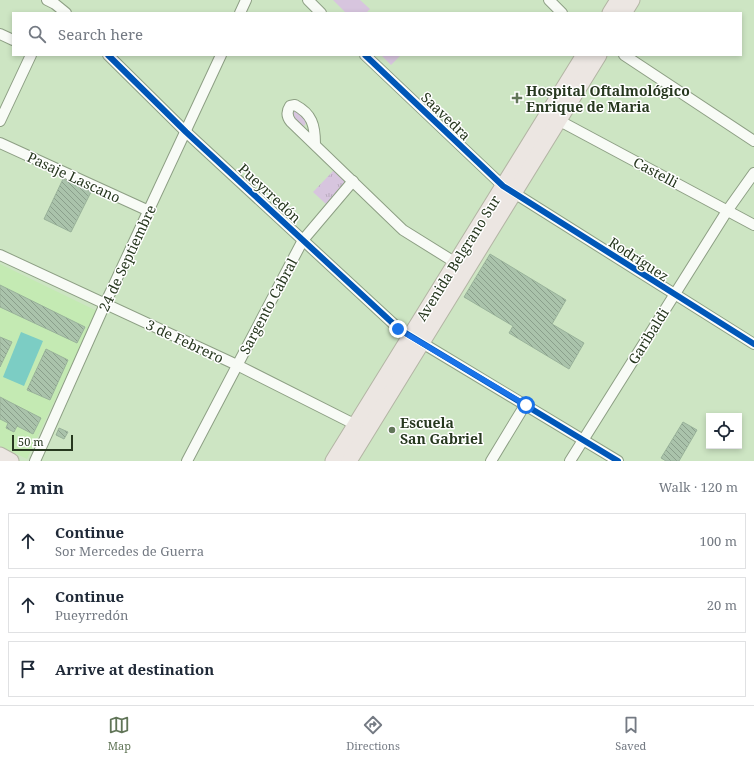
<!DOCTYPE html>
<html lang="en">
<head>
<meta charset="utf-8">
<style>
  body { margin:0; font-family:"Noto Serif",serif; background:#f2f2f3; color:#1f2937 }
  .controls { position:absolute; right:12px; bottom:12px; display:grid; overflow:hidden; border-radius:0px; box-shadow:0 2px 6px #0003 }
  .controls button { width:36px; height:36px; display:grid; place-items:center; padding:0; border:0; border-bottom:1px solid #e0e1e3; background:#fff; color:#1f2937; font:20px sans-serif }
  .scale { position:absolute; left:12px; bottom:10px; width:61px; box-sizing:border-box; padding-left:4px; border:2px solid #27381f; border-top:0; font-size:11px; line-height:14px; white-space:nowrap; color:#27381f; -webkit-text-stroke:3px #fff; paint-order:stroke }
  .stop { position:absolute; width:12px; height:12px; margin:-9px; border:3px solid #1a73e8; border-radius:50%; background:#fff }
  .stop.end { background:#1a73e8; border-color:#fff; box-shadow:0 1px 4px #0008 }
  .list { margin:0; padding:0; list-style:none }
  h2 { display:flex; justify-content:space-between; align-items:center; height:52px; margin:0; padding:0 16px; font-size:17px }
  h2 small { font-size:13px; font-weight:400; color:#747a83 }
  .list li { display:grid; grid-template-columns:26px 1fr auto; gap:12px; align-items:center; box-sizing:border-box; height:56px; margin:0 8px 8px; padding:0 8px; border:1px solid #e0e1e3; border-radius:0px }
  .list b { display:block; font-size:15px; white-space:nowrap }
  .list p { margin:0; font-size:13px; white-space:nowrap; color:#747a83 }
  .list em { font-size:13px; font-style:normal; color:#747a83 }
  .icon { flex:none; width:22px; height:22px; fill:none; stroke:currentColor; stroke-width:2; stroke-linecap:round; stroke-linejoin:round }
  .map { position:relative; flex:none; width:754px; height:461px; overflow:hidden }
  .search { position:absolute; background:#fff; box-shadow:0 2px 6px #0003; left:12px; right:12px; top:12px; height:44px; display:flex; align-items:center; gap:10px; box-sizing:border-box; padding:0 14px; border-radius:0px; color:#747a83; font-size:15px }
  .sheet { height:244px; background:#fff }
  nav { display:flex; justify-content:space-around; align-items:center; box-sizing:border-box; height:56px; border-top:1px solid #e0e1e3; background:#fff; font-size:11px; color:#747a83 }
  nav a { display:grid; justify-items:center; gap:2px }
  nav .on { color:#617558 }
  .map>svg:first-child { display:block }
  .built { fill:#c4eab3 }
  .grass { fill:#d7c5de }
  .park { fill:url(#park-tufts) }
  .water { fill:#7ccdc4 }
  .building { fill:url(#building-back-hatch); stroke:#99b29a }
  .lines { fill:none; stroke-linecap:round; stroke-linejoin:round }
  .minor-casing { stroke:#8d9f84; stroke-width:12 }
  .highway-casing { stroke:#b3b5a4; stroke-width:17 }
  .minor { stroke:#f8fbf6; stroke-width:10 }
  .highway { stroke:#ece6e2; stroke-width:15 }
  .cycleway-casing { stroke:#fff; stroke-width:8 }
  .cycleway { stroke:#0057b8; stroke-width:6 }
  .route { stroke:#1a73e8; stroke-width:5 }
  .poi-dot { fill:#617558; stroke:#fff; stroke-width:1.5 }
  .labels { text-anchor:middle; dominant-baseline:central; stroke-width:3; stroke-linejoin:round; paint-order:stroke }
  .poi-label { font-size:14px; font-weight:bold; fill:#27381f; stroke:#fff; text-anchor:start }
  .street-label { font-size:14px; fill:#27381f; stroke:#fff }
</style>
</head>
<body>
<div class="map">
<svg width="754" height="461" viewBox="0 0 754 461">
  <defs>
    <pattern id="park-tufts" width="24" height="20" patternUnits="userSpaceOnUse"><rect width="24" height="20" fill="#d7c5de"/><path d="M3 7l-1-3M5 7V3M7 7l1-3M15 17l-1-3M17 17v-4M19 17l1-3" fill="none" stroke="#b9aabe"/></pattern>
    <pattern id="building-back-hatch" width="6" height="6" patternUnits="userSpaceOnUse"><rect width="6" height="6" fill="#aac3ab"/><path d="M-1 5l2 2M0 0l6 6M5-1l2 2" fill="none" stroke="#8a9f8b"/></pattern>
  </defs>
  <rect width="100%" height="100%" fill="#cde5c3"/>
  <path class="built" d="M 0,264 L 97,311 L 27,459 L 0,446 Z"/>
  <g class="grass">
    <path d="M 333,0 L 360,0 L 370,9 L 366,13 L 346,13 Z"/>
    <path d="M 381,55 L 401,55 L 391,65 Z"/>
  </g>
  <g class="park">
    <path d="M 295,108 L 303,113 L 306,123 L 304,126 C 294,124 293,119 291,110 Z"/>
    <path d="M 335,169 L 349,182 L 327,205 L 313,192 Z"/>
  </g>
  <path class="water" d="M 21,332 L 43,341 L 24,386 L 3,377 Z"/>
  <g class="building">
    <path d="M 63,179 L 91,192 L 71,232 L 44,219 Z"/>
    <path d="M 490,254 L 566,300 L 552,324 L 584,343 L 569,369 L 509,333 L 513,326 L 464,297 Z"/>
    <path d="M 0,285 L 85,327 L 77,343 L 0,307 Z"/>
    <path d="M 0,337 L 12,342 L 0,367 Z"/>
    <path d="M 46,349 L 68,360 L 50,400 L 27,390 Z"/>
    <path d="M 0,397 L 41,418 L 33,434 L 17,426 L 14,432 L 6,428 L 8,423 L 0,419 Z"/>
    <path d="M 683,422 L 697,430 L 679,461 L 666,461 L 661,458 Z"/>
    <path d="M 59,428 L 68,432 L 64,439 L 56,435 Z"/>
  </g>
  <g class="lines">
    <defs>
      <g id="minor">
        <path d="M 47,0 L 55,4 L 66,13"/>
        <path d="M 308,0 L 321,13"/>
        <path d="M 549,0 L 562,13"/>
        <path d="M 240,13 L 246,0"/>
        <path d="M 0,34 L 13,40"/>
        <path d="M 108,55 L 186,132 L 399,329 L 618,461"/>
        <path d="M 365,55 L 503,186 L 754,344"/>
        <path d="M 624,55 L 754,141"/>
        <path d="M 558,120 L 754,225"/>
        <path d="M 0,121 L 31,55"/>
        <path d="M 0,143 L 149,211"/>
        <path d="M 315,144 C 315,125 312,114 295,105 L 290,106 C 286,112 287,117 291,122 L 403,230 L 456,263"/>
        <path d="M 0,255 L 237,365 L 360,427"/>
        <path d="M 35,461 L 105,304 L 221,55"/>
        <path d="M 187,461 L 303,240 L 353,181"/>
        <path d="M 491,461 L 525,405"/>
        <path d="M 570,461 L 727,211 L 754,173"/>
      </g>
      <g id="highway">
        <path d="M 610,13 L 618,0"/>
        <path d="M 624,13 L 632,0"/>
        <path d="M 0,455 L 11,461"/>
        <path d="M 333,461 L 584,55"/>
        <path d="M 349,461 L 599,55"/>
      </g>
    </defs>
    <use href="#minor" class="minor-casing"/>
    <use href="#highway" class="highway-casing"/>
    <use href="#minor" class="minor"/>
    <use href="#highway" class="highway"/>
    <defs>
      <g id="cycleway">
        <path d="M 108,55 L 186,132 L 399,329 L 618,461"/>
        <path d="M 365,55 L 503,186 L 754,344"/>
      </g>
    </defs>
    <use href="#cycleway" class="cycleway-casing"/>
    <use href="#cycleway" class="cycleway"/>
  </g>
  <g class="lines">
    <path class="route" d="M 398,329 L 526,405"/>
  </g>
  <g class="poi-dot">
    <path d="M515 92h4v4h4v4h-4v4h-4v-4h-4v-4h4z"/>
    <circle cx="392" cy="430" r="4"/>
  </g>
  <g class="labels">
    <g class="poi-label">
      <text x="526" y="90">Hospital Oftalmológico<tspan x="526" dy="16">Enrique de Maria</tspan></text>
      <text x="400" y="422">Escuela<tspan x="400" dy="16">San Gabriel</tspan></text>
    </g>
    <g class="street-label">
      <text transform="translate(446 116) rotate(44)">Saavedra</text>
      <text transform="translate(656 172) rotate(28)">Castelli</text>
      <text transform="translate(74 177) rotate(25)">Pasaje Lascano</text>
      <text transform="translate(270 193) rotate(43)">Pueyrredón</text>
      <text transform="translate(127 258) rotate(-65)">24 de Septiembre</text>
      <text transform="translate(458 258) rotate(-58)">Avenida Belgrano Sur</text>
      <text transform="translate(639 259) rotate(33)">Rodríguez</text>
      <text transform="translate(268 306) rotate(-62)">Sargento Cabral</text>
      <text transform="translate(648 336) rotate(-58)">Garibaldi</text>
      <text transform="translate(185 341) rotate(25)">3 de Febrero</text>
    </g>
  </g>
</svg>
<div class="controls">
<button><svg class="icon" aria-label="locate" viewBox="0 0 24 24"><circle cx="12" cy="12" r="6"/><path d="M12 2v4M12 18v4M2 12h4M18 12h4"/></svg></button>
</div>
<div class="scale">50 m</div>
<div class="stop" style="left:526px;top:405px"></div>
<div class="stop end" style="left:398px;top:329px"></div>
<div class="search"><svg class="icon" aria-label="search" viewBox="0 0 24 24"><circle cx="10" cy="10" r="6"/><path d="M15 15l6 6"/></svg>Search here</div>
</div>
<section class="sheet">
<h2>2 min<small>Walk · 120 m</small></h2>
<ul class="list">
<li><svg class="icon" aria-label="ahead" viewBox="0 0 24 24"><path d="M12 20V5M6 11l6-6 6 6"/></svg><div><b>Continue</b><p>Sor Mercedes de Guerra</p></div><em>100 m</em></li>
<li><svg class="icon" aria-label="ahead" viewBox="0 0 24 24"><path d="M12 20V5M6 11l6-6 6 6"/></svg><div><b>Continue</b><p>Pueyrredón</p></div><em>20 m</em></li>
<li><svg class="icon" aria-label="arrive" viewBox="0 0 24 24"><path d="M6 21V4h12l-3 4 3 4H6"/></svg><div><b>Arrive at destination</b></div></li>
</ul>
</section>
<nav>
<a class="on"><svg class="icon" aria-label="map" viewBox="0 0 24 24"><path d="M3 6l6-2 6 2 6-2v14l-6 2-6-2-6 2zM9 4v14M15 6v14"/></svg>Map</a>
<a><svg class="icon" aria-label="directions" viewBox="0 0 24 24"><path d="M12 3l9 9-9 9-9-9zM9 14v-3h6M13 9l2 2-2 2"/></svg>Directions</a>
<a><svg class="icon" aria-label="saved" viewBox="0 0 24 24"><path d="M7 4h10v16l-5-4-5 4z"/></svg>Saved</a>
</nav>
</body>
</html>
